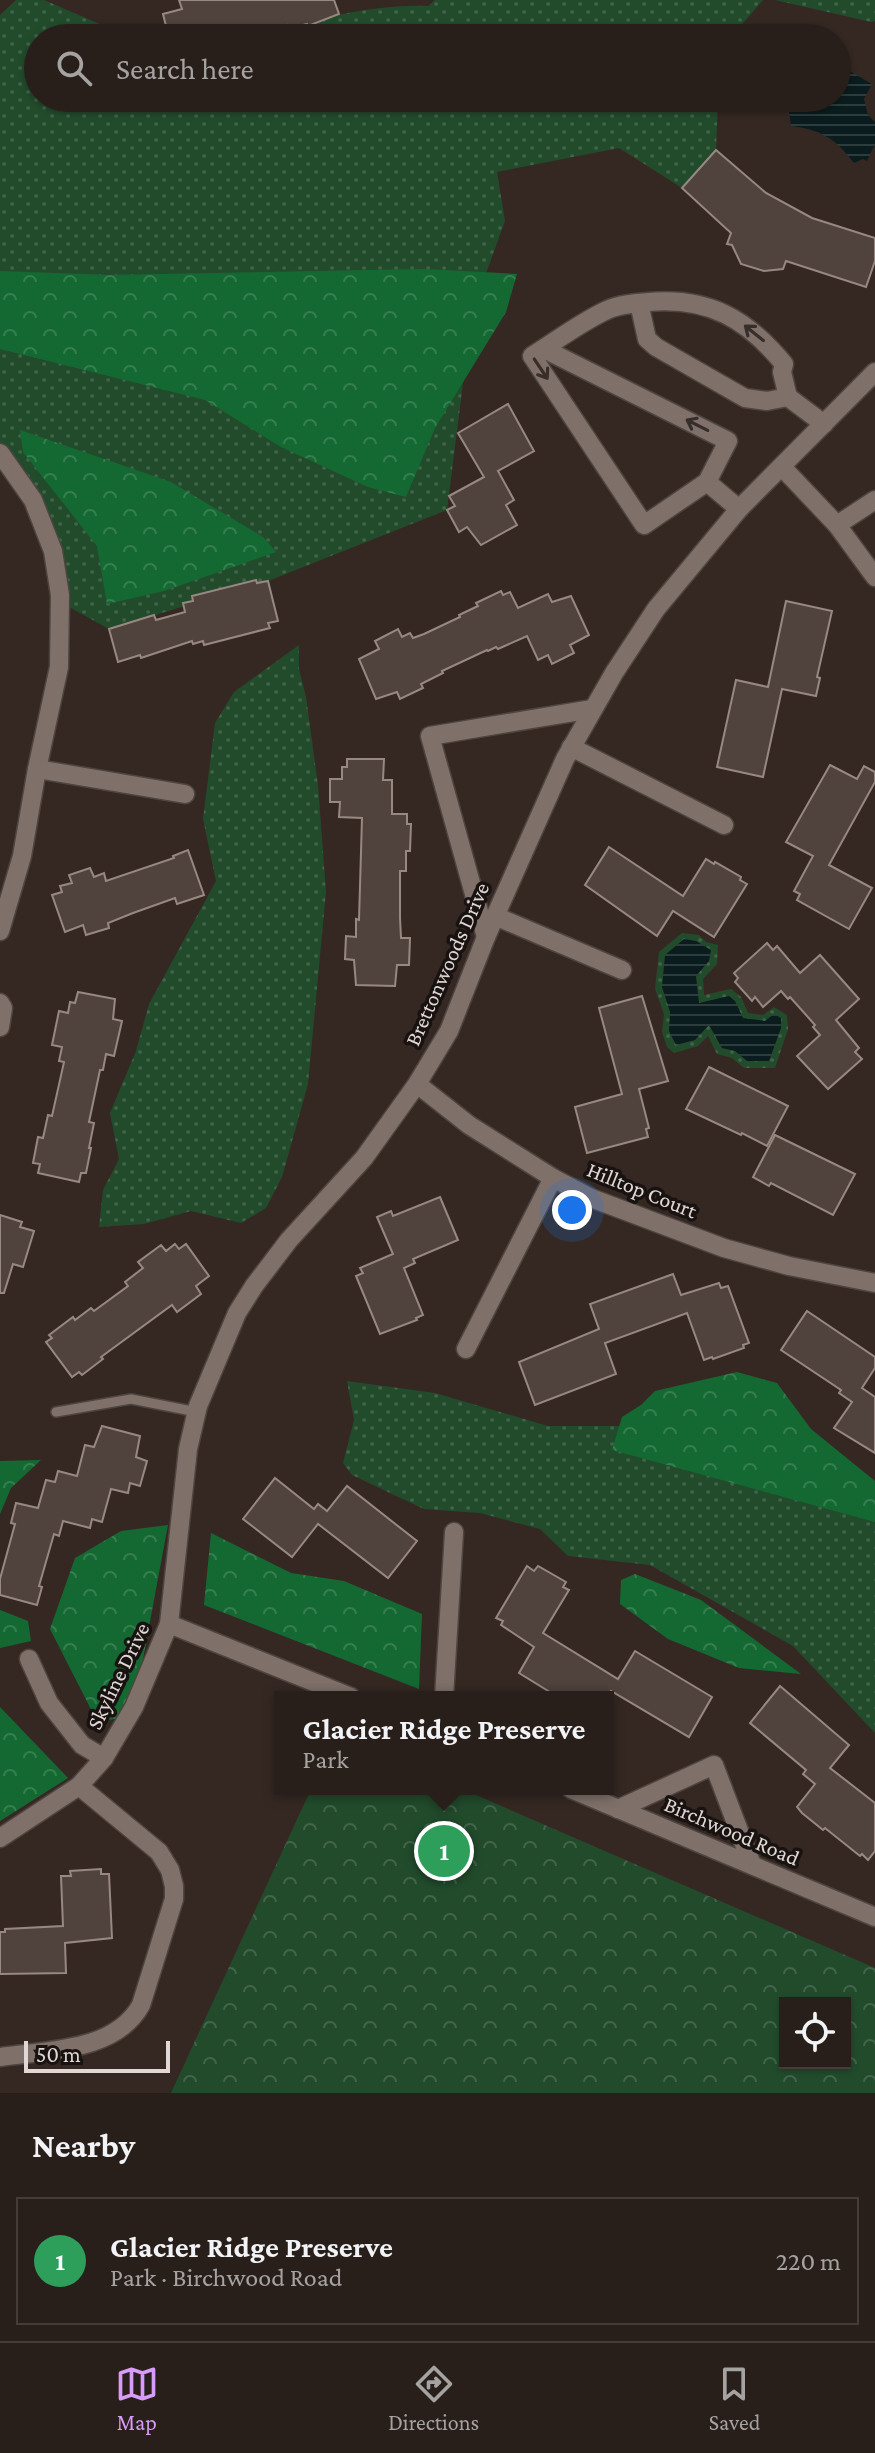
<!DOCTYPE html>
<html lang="en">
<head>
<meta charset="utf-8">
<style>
  body { margin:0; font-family:"Crimson Pro",serif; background:#302723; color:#f1f3f6 }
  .controls { position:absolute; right:24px; bottom:24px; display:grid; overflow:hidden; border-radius:0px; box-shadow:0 2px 6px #0004 }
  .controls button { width:72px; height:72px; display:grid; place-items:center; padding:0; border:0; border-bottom:2px solid #443c39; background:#281e1a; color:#f1f3f6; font:40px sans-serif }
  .scale { position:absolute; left:24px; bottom:20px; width:146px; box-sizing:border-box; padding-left:8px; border:4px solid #e1d8d5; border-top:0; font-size:22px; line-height:28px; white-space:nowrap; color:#e1d8d5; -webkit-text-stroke:6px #181210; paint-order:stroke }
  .you { position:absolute; left:572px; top:1210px; width:28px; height:28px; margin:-20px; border:6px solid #fff; border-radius:50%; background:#1a73e8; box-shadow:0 0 0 12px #1a73e833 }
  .badge { display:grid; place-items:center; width:52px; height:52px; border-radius:50%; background:#d79bf9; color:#fff; font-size:26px; font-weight:700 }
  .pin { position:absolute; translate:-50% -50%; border:4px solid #fff; box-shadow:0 2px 8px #0006 }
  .popup { position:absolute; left:274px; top:1691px; width:340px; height:104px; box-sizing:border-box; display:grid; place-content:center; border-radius:0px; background:#281e1a; filter:drop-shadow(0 2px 6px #0005); font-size:26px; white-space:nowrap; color:#a5a2a2 }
  .popup b { font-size:30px; color:#f1f3f6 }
  .popup::after { content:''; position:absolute; left:50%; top:100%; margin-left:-16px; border:16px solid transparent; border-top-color:#281e1a }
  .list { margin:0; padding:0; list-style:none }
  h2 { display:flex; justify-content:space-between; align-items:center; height:104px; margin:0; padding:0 32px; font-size:34px }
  h2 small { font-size:26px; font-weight:400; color:#a5a2a2 }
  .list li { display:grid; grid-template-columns:52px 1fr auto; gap:24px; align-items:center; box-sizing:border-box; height:128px; margin:0 16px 16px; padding:0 16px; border:2px solid #443c39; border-radius:0px }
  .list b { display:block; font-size:30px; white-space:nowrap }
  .list p { margin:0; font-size:26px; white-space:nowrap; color:#a5a2a2 }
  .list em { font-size:26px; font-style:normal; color:#a5a2a2 }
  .icon { flex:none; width:44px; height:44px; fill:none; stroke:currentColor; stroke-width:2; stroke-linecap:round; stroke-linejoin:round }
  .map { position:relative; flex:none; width:875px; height:2093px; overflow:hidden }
  .search { position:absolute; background:#281e1a; box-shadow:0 2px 6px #0004; left:24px; right:24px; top:24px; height:88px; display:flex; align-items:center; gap:20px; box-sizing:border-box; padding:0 28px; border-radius:44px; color:#a5a2a2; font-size:30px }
  .sheet { height:248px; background:#281e1a }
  nav { display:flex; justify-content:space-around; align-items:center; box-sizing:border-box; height:112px; border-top:2px solid #443c39; background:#281e1a; font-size:22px; color:#a5a2a2 }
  nav a { display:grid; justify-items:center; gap:4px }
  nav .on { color:#d79bf9 }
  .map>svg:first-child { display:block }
  .grass { fill:url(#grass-dots) }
  .forest { fill:url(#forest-crowns) }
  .park { fill:url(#park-crowns); fill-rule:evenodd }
  .water { fill:url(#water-rules) }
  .building { fill:#50423d; stroke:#988882; stroke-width:2 }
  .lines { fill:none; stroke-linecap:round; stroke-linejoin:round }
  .lane-casing { stroke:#4f4540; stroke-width:12 }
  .street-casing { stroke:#4f4540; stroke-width:21 }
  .lane { stroke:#7f706a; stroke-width:9 }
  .street { stroke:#7f706a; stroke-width:18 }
  .oneway { stroke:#372e2b }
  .labels { text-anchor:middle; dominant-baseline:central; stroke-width:7; stroke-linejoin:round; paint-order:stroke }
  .street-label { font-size:22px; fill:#e1d8d5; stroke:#181210 }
</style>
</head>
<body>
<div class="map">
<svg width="875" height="2093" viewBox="0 0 875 2093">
  <defs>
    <pattern id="grass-dots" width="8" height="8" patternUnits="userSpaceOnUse" patternTransform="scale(2)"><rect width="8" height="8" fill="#224b2c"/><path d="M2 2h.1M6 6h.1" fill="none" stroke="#42644a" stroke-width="1.8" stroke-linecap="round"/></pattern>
    <pattern id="forest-crowns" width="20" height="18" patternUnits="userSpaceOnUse" patternTransform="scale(2)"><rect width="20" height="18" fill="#146932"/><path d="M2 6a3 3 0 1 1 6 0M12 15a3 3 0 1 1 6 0" fill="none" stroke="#367e4f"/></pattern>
    <pattern id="park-crowns" width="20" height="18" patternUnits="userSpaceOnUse" patternTransform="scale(2)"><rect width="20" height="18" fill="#224b2c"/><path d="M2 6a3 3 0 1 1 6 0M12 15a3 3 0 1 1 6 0" fill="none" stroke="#42644a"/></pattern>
    <pattern id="water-rules" width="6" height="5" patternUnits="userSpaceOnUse" patternTransform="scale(2)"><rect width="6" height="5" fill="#0a1c1d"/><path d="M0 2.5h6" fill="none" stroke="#2d3c3d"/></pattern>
  </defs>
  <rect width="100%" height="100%" fill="#352823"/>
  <g class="grass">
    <path d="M 16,0 L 44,0 L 132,38 L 38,38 L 38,98 L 718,98 L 716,150 L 682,188 L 619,148 L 497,172 L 505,221 L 472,312 L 447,510 L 268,581 L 109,629 L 60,602 L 53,551 L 0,453 L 0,15 Z"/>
    <path d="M 435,0 L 763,0 L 730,38 L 244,38 C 305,23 366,4 428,6 Z"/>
    <path d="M 775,0 L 875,0 L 875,21 L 871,22 Z"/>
    <path d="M 299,645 L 299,669 L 306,697 L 318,785 L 326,892 L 308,1084 L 282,1177 L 266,1208 L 241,1223 L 191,1211 L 144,1224 L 99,1227 L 103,1190 L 119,1159 L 110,1113 L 136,1051 L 149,1004 L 216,881 L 203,819 L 215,723 L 234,692 Z"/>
    <path d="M 682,933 L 699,935 L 706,942 L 718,945 L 717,964 L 703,979 L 704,995 L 731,989 L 741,997 L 748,1013 L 763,1015 L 774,1007 L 787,1015 L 788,1029 L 775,1068 L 744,1068 L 732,1058 L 717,1054 L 708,1036 L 698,1046 L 674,1053 L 667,1047 L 662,1032 L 664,1014 L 655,989 L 659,952 Z"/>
    <path d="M 347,1381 L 435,1393 L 548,1426 L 730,1426 L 875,1501 L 875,1733 L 793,1646 L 650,1565 L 568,1556 L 540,1529 L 480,1513 L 424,1509 L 352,1475 L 343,1463 L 354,1420 Z"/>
  </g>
  <g class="forest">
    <path d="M 424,269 L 517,274 L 506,312 L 435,428 L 406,497 L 368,487 L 281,447 L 205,400 L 0,349 L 0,271 L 110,275 Z"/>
    <path d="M 20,430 L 171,482 L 263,537 L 276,552 L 164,591 L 107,604 L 97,546 L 23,452 Z"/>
    <path d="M 737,1372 L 777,1383 L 811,1429 L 875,1481 L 875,1522 L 612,1450 L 622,1417 L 641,1405 L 655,1391 Z"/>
    <path d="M 41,1460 L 11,1488 L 0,1514 L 0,1461 Z"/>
    <path d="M 168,1525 L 142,1664 L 129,1715 L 98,1723 L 50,1629 L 75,1558 L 121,1531 Z"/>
    <path d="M 211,1533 L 291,1573 L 344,1581 L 422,1614 L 419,1689 L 204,1605 Z"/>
    <path d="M 635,1574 L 701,1600 L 801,1674 L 739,1668 L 668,1639 L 620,1604 L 621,1580 Z"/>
    <path d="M 0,1610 L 28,1621 L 31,1641 L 0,1648 Z"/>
    <path d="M 0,1707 L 68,1778 L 0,1821 Z"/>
  </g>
  <path class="park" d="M 311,1789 L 462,1789 L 875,1968 L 875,2093 L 171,2093 ZM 785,2003 L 845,2003 L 845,2063 L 785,2063 Z"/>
  <g class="water">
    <path d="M 846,69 L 872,84 L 864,99 L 868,115 L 875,122 L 875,144 L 867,161 L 863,159 L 854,163 C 835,138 821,130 791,126 L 789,111 L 797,98 L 837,98 L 837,86 Z"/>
    <path d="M 684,939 L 696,941 L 711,950 L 709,961 L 696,976 L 699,1003 L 729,996 L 735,1001 L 743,1018 L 765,1021 L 774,1014 L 781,1018 L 781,1028 L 769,1061 L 747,1061 L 735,1051 L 722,1048 L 709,1025 L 695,1040 L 676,1045 L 669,1031 L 670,1012 L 662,987 L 665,955 Z"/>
  </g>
  <g class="building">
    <path d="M 179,0 L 334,0 L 339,14 L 308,26 L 307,24 L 288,29 L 287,25 L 244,38 L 169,38 L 163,14 L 182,9 Z"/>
    <path d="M 716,150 L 766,193 L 812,218 L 875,238 L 875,261 L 866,287 L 786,261 L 783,269 L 764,271 L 741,264 L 732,245 L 727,244 L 731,233 L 682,188 Z"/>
    <path d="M 508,404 L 534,451 L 498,471 L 514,500 L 506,505 L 517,525 L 481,545 L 467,527 L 459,532 L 447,510 L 455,506 L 449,496 L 484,477 L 458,433 Z"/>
    <path d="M 256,580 L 257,583 L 268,581 L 278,621 L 268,623 L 270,628 L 204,645 L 203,641 L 193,644 L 192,641 L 141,658 L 140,655 L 118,662 L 109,629 L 154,615 L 156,620 L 185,612 L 183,603 L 193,601 L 192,596 Z"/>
    <path d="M 501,591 L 503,595 L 510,592 L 518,608 L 548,594 L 552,602 L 571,596 L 589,635 L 570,645 L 574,653 L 552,664 L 548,655 L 538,660 L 527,636 L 498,649 L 496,647 L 488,651 L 487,650 L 442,671 L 443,673 L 421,684 L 423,688 L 400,699 L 397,692 L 376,699 L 359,659 L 379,649 L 375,641 L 398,629 L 402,637 L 410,633 L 413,638 L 424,634 L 460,617 L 459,615 L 478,606 L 476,603 Z"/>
    <path d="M 786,601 L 832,611 L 817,677 L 820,678 L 816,696 L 782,689 L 763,777 L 717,767 L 736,680 L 768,687 Z"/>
    <path d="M 347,759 L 384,759 L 383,780 L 392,780 L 392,814 L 407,814 L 407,824 L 411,824 L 410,851 L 406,851 L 406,871 L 400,871 L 400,918 L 401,938 L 410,938 L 409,965 L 397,965 L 395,986 L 356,985 L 354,960 L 345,959 L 346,936 L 356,937 L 356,919 L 359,920 L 362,818 L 339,817 L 340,802 L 330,802 L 330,779 L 342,779 L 342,767 L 347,767 Z"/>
    <path d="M 830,765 L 857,779 L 864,766 L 875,772 L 875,782 L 829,865 L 872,888 L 849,929 L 797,900 L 800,894 L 794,891 L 813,856 L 786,842 Z"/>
    <path d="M 609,847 L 683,896 L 706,859 L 714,864 L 715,862 L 741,877 L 740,880 L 747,884 L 714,937 L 673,911 L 657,936 L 585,885 Z"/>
    <path d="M 188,850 L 204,895 L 177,904 L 175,898 L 133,913 L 108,923 L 109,928 L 86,935 L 83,925 L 65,932 L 52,895 L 62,892 L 60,886 L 72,883 L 69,875 L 90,868 L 94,877 L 104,873 L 106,881 L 174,858 L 173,856 Z"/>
    <path d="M 767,943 L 773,950 L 777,946 L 800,973 L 820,955 L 859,999 L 836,1020 L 859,1048 L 855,1052 L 862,1059 L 828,1089 L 797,1056 L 820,1035 L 813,1027 L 815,1025 L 790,997 L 788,999 L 781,991 L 763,1007 L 755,997 L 752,1001 L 735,982 L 738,978 L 734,973 Z"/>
    <path d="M 78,992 L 115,999 L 113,1019 L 122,1021 L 114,1056 L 106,1054 L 103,1070 L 100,1070 L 89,1122 L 94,1123 L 89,1148 L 91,1148 L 86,1173 L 81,1173 L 79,1182 L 38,1173 L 40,1164 L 33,1163 L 38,1137 L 43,1138 L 48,1115 L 52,1116 L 64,1062 L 59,1061 L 62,1047 L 52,1045 L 59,1011 L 68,1013 L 70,1002 L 75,1003 Z"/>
    <path d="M 642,996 L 668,1081 L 639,1089 L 649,1128 L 646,1129 L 648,1137 L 587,1153 L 575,1107 L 622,1094 L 599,1008 Z"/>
    <path d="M 709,1067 L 788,1106 L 767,1146 L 742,1133 L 741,1135 L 686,1109 Z"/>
    <path d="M 775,1135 L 855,1174 L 833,1215 L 771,1183 L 769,1186 L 753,1177 Z"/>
    <path d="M 440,1197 L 458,1240 L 413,1259 L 415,1263 L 404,1268 L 423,1315 L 416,1318 L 417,1320 L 380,1334 L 356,1276 L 363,1273 L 360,1268 L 393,1254 L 377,1217 L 391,1211 L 393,1216 Z"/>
    <path d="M 0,1215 L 22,1222 L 20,1227 L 34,1231 L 23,1267 L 13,1264 L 4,1293 L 0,1293 Z"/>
    <path d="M 175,1244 L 179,1249 L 186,1244 L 209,1276 L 196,1286 L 201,1294 L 177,1312 L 172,1305 L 101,1357 L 103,1359 L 82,1375 L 79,1372 L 72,1377 L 46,1342 L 52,1338 L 49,1335 L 73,1317 L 75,1320 L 91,1308 L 94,1311 L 128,1286 L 125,1282 L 143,1268 L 138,1262 L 161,1245 L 166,1251 Z"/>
    <path d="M 673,1274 L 681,1295 L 719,1283 L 721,1288 L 728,1286 L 749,1343 L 743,1345 L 744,1348 L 713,1359 L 712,1357 L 704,1360 L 687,1313 L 605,1343 L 616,1374 L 535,1405 L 519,1362 L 599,1329 L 590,1304 Z"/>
    <path d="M 807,1311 L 875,1357 L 875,1368 L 862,1388 L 875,1397 L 875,1453 L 834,1428 L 852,1402 L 839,1393 L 841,1390 L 781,1350 Z"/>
    <path d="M 102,1426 L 140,1436 L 136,1457 L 147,1461 L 140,1486 L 130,1483 L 128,1493 L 111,1489 L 102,1522 L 92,1519 L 90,1528 L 63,1521 L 59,1536 L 54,1534 L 39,1586 L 42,1587 L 37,1605 L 0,1595 L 0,1579 L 15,1524 L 11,1523 L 16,1503 L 38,1508 L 46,1480 L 55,1482 L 58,1471 L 77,1476 L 85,1445 L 94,1447 Z"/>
    <path d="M 275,1478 L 314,1509 L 318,1504 L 327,1511 L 347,1486 L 417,1541 L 388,1578 L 318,1524 L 292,1557 L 243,1519 Z"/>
    <path d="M 527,1566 L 534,1571 L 538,1566 L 566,1582 L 563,1587 L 569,1590 L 543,1633 L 618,1679 L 635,1651 L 712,1697 L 689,1737 L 611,1691 L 608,1697 L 558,1697 L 519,1673 L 534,1647 L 501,1625 L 503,1621 L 496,1618 Z"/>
    <path d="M 780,1686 L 849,1745 L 830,1768 L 875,1803 L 875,1851 L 868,1860 L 862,1854 L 860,1856 L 825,1828 L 823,1830 L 802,1813 L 797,1807 L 815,1784 L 803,1774 L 806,1770 L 750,1723 Z"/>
    <path d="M 101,1869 L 101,1874 L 109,1874 L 112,1938 L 65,1943 L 66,1973 L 0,1974 L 0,1932 L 5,1932 L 5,1929 L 63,1926 L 61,1876 L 71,1876 L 70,1871 Z"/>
  </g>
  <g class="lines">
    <defs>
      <path id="lane" d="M 56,1412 L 131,1399 L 197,1412"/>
      <g id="street">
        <path d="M 639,303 L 647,339 L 656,347 L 745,398 L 767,401 L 788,397 L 824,424"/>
        <path d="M 544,349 L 728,441 L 707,482 L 644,525 L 532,356 C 556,341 581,322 607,310 C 619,304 636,303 649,302 C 709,297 747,319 784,364 L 782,372 L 788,397"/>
        <path d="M 0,453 L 33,500 L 53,551 L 60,595 L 59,667 L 37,769 L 22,856 L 0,931"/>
        <path d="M 782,467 L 837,525 L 875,577"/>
        <path d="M 707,482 L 739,509"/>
        <path d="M 837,525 L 875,500"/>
        <path d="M 571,747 L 724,825"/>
        <path d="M 37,769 L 185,794"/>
        <path d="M 495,916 L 622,970"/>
        <path d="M 486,937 L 430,736 L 592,709"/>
        <path d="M 0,1003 L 3,1008 L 0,1027"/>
        <path d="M 417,1084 L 469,1125 L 553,1178 L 591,1198 L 724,1248 L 789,1266 L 875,1283"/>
        <path d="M 466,1349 L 553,1178"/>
        <path d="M 169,1624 L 351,1697"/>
        <path d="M 29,1659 L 49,1703 L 82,1745 L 104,1758"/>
        <path d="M 444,1697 L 454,1532"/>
        <path d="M 571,1789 L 875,1917"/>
        <path d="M 618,1809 L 714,1765 L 752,1865"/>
        <path d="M 0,1838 L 79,1786 L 104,1758 L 134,1707 L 169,1624 L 188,1449 L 198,1406 L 237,1313 L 254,1286 L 289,1240 L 364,1158 L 417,1084 L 449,1031 L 486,937 L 565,759 L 614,673 L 656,609 L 739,509 L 875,372"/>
        <path d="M 0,2057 C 47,2050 115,2052 141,2005 L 174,1899 L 174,1886 L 170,1870 L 159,1852 L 79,1786"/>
      </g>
    </defs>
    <use href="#lane" class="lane-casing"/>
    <use href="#street" class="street-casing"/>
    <use href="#lane" class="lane"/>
    <use href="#street" class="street"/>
  </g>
  <defs><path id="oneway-shaft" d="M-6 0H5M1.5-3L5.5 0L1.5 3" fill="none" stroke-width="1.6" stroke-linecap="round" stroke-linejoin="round" transform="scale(2)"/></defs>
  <g class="oneway">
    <use href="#oneway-shaft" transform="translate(754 333) rotate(-141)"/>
    <use href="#oneway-shaft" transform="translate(541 369) rotate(56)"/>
    <use href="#oneway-shaft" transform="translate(697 425) rotate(-153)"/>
  </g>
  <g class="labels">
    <g class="street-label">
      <text transform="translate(447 964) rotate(-66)">Brettonwoods Drive</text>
      <text transform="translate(642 1190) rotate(22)">Hilltop Court</text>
      <text transform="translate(118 1676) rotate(-64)">Skyline Drive</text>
      <text transform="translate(732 1831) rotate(23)">Birchwood Road</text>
    </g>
  </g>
</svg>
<div class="controls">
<button><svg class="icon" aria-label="locate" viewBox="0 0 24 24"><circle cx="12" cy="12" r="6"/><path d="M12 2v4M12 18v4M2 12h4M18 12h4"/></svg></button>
</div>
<div class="scale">50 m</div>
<div class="you"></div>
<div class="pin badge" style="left:444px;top:1851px;background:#2e9e5b">1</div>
<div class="popup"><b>Glacier Ridge Preserve</b>Park</div>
<div class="search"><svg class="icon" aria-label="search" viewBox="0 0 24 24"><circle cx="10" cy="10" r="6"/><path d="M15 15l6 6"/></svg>Search here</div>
</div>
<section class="sheet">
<h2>Nearby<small></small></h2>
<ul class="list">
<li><span class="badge" style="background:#2e9e5b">1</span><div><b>Glacier Ridge Preserve</b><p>Park · Birchwood Road</p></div><em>220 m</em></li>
</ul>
</section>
<nav>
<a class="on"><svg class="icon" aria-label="map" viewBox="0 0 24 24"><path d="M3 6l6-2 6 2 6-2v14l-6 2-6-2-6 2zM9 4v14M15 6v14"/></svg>Map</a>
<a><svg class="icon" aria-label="directions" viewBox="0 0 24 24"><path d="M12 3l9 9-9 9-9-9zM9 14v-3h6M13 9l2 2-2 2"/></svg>Directions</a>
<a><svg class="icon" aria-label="saved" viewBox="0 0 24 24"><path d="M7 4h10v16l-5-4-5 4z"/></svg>Saved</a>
</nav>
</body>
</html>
